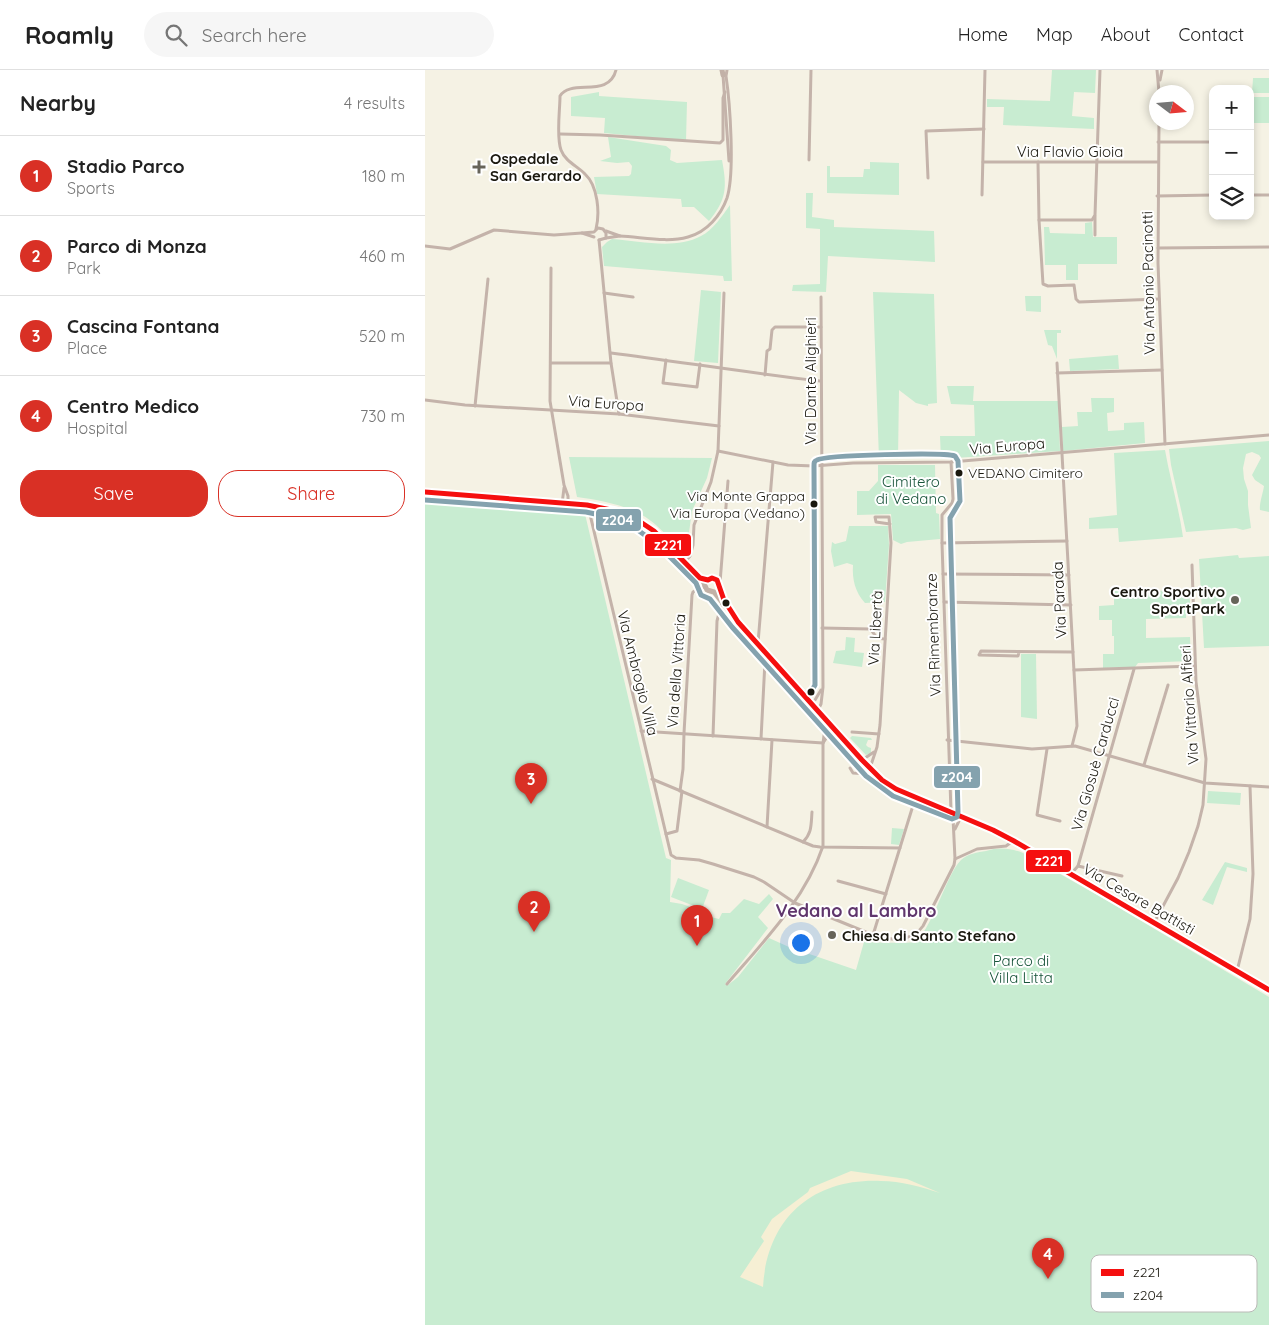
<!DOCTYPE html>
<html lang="en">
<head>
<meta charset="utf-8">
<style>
  body { margin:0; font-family:Quicksand,sans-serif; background:#f6f6f6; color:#222 }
  .controls { position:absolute; right:15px; top:15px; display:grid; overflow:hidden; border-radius:10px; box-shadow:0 2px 8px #0003 }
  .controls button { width:45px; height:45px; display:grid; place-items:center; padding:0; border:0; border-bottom:1px solid #e0e0e0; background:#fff; color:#222; font:25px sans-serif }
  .compass { position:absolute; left:724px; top:15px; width:45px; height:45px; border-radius:50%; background:#fff; box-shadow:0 2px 8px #0003; rotate:106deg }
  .you { position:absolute; left:375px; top:872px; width:18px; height:18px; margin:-12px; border:4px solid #fff; border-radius:50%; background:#1a73e8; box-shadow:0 0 0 8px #1a73e833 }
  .badge { display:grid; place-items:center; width:32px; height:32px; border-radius:50%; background:#d93025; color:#fff; font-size:16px; font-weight:700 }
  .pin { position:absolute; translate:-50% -41px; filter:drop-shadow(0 1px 2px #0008) }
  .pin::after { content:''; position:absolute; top:26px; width:18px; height:15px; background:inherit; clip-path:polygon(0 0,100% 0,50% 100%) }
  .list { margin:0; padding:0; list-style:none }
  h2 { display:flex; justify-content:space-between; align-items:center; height:65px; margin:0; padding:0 20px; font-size:21px }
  h2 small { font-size:16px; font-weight:400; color:#767676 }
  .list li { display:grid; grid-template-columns:32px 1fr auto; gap:15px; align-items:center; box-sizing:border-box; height:80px; padding:0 20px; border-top:1px solid #e0e0e0 }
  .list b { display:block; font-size:19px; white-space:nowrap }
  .list p { margin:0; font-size:16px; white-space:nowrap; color:#767676 }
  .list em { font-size:16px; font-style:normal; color:#767676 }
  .actions { display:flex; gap:10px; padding:15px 20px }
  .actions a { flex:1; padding:11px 0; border:1px solid #d93025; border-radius:20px; text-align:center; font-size:18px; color:#d93025 }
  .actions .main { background:#d93025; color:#fff }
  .icon { flex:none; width:28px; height:28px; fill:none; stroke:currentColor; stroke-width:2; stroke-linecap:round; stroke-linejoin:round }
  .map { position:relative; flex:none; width:844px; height:1255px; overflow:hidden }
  header { display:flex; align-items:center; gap:30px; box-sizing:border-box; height:70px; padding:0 25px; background:#fff; border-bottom:1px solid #e0e0e0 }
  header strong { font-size:24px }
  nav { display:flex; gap:28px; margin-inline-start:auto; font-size:18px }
  .search { width:350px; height:45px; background:#f6f6f6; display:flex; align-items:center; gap:12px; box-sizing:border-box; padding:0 18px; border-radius:28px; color:#767676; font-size:19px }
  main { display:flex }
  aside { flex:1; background:#fff }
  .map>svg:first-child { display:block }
  .green { fill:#c8ecd1 }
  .sand { fill:#f6efd4 }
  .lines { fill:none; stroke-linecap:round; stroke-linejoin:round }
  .minor { stroke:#c4b3aa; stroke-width:3 }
  .secondary { stroke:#c2b1a7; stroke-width:5 }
  .bus-1-casing { stroke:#fff; stroke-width:9 }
  .bus-2-casing { stroke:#fff; stroke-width:9 }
  .bus-1 { stroke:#f50f0f; stroke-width:5 }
  .bus-2 { stroke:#84a2ae; stroke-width:5 }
  .poi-dot { fill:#67645a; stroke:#fff; stroke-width:2 }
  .bus-dot { fill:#1a180f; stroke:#fff; stroke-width:2 }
  .labels { text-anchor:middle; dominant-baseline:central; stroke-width:4; stroke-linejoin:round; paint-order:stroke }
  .bus-label { font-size:14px; fill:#1a180f; stroke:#fff; text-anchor:start }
  .street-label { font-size:15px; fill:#1a180f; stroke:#fff }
  .poi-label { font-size:15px; font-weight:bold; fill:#1a180f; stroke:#fff; text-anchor:start }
  .park-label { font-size:15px; fill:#18543a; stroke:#fff }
  .quarter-label { font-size:18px; font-weight:bold; fill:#60366d; stroke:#fff }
  .key { fill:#fff; stroke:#babab7; stroke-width:1 }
  .key-label { font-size:14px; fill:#1a180f }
  .line-badge { stroke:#fff; stroke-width:2 }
  .badge-label { font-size:14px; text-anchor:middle; font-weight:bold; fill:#fff }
</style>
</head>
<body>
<header>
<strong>Roamly</strong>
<div class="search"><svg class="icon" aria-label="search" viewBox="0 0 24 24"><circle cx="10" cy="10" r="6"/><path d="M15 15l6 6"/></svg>Search here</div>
<nav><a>Home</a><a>Map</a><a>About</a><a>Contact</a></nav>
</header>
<main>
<aside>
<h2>Nearby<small>4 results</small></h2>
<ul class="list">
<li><span class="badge">1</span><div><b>Stadio Parco</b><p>Sports</p></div><em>180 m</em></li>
<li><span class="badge">2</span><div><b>Parco di Monza</b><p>Park</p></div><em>460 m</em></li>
<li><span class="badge">3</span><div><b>Cascina Fontana</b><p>Place</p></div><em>520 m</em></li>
<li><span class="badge">4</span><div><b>Centro Medico</b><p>Hospital</p></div><em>730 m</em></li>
</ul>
<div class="actions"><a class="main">Save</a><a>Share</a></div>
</aside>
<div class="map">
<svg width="844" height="1255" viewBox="0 0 844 1255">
  <rect width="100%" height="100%" fill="#f5f2e4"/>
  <g class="green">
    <path d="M 627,0 L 671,0 L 670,23 L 649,22 L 647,46 L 669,48 L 669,59 L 578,55 L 579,37 L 562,37 L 562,29 L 625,31 Z"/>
    <path d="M 828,8 L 844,8 L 844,23 L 827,23 Z"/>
    <path d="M 174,22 L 174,26 L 262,32 L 261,71 L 179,63 L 180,48 L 146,46 L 146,27 Z"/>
    <path d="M 844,27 L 844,53 L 825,53 L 825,27 Z"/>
    <path d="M 183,67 L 241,76 L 246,80 L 245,90 L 252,93 L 297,90 C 302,117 302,129 284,151 L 269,137 L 257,137 L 256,129 L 172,124 L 169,107 L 204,106 L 206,104 L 207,96 L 204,92 L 192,93 L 175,91 L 186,87 Z"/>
    <path d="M 445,92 L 474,93 L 474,125 L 402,123 L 402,96 L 405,96 L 405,107 L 438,107 L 439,99 L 445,99 Z"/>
    <path d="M 381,123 L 388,123 L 387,147 L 409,150 L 409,157 L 509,161 L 510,192 L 403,186 L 401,222 L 367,221 L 368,215 L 395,214 L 395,159 L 381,158 Z"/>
    <path d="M 305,135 L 307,211 L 299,211 L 298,206 L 179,196 L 177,177 L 182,172 L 187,169 C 215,171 250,180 276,166 C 288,160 297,146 305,135 Z"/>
    <path d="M 667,152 L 668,167 L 692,167 L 692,194 L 653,194 L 653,210 L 641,210 L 641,195 L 620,195 L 619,157 L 624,157 L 625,163 L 660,164 L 660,153 Z"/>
    <path d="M 276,220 L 296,222 L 293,293 L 269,291 Z"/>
    <path d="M 448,222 L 509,224 L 512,333 L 503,334 L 503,336 L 491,333 L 474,320 L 473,389 L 454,389 Z"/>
    <path d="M 600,226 L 616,226 L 616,242 L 601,241 Z"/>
    <path d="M 619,260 L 636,260 L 636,263 L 632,263 L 632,289 L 627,276 L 623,275 Z"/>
    <path d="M 693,285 L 694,299 L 645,301 L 644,289 Z"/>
    <path d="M 522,316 L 549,316 L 548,331 L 633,331 L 635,381 L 516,389 L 515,366 L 550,366 L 549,335 L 526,334 Z"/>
    <path d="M 666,328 L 689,328 L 689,342 L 682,343 L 683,361 L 699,360 L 699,353 L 719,352 L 720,373 L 638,381 L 637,357 L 653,356 L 652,342 L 667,342 Z"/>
    <path d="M 844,371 L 844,442 L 835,440 C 834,434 838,423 839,416 L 830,410 L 827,405 L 836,388 L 834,385 L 827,382 L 821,384 L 818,398 L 819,409 L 823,421 L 823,435 L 826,458 L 818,460 L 811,458 L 761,462 L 746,395 L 744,379 Z"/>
    <path d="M 740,380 C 745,409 754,438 758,467 L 694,472 L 693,458 L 664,459 L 664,448 L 692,445 L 689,383 Z"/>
    <path d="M 144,387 L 287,388 L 282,408 L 267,441 L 262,477 L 256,481 C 248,472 240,463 231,455 C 210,436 179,431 152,427 Z"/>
    <path d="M 453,395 L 510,395 L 511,443 L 514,444 L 515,469 L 482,472 L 476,474 L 468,470 L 466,444 L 432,445 L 432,421 L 444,421 L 453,411 Z"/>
    <path d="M 0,429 L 155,441 L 160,444 L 241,788 L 246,790 L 245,832 L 257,834 L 274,840 L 274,844 L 294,849 L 297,843 L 305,843 L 319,829 L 334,834 L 344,824 L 348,829 L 333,847 L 343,858 L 300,914 L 303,915 L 313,907 L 344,868 L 364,877 L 431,900 L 439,872 C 448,872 482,874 488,872 C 506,865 520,806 536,790 C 542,784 553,782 561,781 C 573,777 586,778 598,783 L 681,830 L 844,927 L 844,1255 L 0,1255 Z"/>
    <path d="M 424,456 L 463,456 L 464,475 L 460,532 L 440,533 C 430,522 427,509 428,495 L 422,493 L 409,497 L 406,481 L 407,472 L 410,474 L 421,471 Z"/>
    <path d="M 813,485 L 814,488 L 844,486 L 844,576 L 779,578 L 774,489 Z"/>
    <path d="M 732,519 L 733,521 L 764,519 L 766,545 L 761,545 L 761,548 L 721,549 L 721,568 L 765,567 L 766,591 L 713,593 L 710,597 L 678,598 L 678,584 L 689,584 L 689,566 L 687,566 L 687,550 L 674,550 L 674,536 L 689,535 L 689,521 Z"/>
    <path d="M 421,567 L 430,568 L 429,582 L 439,583 L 437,597 L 408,593 L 411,581 L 420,580 Z"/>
    <path d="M 596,584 L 611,584 L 612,649 L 596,647 Z"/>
    <path d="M 427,666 L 446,668 L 447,670 L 443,670 L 441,675 L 443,677 L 446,678 L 446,683 L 441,685 L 425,668 Z"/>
    <path d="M 783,721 L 816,723 L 815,735 L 782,733 Z"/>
    <path d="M 467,758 L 479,759 L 474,775 L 466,774 Z"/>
    <path d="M 800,792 L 822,798 L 822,802 L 802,797 L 788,835 L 777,830 Z"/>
    <path d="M 253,808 L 284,820 L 277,839 L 246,827 Z"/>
  </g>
  <path class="sand" d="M 426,1101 L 482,1109 L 515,1123 C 496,1117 476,1111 456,1111 C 387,1108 342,1149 338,1217 L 315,1207 L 339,1171 L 336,1167 L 347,1149 L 383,1122 L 385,1118 Z"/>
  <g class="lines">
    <g class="minor">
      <path d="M 732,0 L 734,22"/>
      <path d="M 298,5 L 304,91"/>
      <path d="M 735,10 L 737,0"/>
      <path d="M 734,52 L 733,193 L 740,374"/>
      <path d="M 135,64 L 175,65 L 295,73 L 298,70 L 298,28 L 300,22"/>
      <path d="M 733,72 L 788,72"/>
      <path d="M 384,90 L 386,0"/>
      <path d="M 558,92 L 733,92"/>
      <path d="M 613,92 L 614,150 L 618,214 L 623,216 L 649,215 L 651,229 L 654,232 L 734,229"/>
      <path d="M 503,108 L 501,61 L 559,59"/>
      <path d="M 557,125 L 560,0"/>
      <path d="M 825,125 L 844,125"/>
      <path d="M 732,126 L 788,125"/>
      <path d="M 614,150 L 667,150 L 670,145 L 675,0"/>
      <path d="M 171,159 C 175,143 173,116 160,104 C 152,96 140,91 136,80 C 131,66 135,41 135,26 C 146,8 184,29 191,0"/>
      <path d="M 670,165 L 670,146"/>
      <path d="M 195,166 C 217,167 242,173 263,167 C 282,162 296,145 302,128 C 310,103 305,33 301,6 L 302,0"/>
      <path d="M 169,167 L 157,163 L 169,162 L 173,158 L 178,159 L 181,163 L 181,168 L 174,170"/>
      <path d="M 181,168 L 195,166 L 181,161"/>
      <path d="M 174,170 L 186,293 L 194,344"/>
      <path d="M 0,176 L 25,179 L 69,160 L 129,165 L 157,163"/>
      <path d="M 733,178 L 844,177"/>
      <path d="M 126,198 L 125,331 L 139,415 L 143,426 L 143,433"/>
      <path d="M 179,223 L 208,227"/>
      <path d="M 186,283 C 256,292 325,303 395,311"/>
      <path d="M 241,290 L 238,313 L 272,317 L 275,294"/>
      <path d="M 126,293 L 186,293"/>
      <path d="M 632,293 L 652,656 L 647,676"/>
      <path d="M 632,303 L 737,300"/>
      <path d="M 340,305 L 342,281 L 345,279 L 347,260 L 350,257 L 396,257"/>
      <path d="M 0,330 L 40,335 L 194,344 L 294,356"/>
      <path d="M 50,336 L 63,209"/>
      <path d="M 293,381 L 363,395 L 389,396 L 428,393 L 526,392 L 844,365"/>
      <path d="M 137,434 L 139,418"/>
      <path d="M 163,436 L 246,785 L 251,788 L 274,790 L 288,794 L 329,807 L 339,812 L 370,833 L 448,865 C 465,871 487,872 498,856 L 529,795 L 530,789 L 528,748 L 526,742 L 517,473 L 517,445 L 527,433 L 528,429 L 526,392"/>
      <path d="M 517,473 L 642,471"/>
      <path d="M 260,492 L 265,486 L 268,475 L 269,455 L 286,412 L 293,381 L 299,223"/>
      <path d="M 518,504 L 644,505"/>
      <path d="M 295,513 L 303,411"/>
      <path d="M 519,532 L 646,535"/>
      <path d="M 397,558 L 445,559 C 452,565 448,569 460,569"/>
      <path d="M 333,573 L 348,392"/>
      <path d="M 594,582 L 593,586 L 554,585 L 556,581 L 648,582"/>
      <path d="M 649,600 L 770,596"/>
      <path d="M 386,632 L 390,630 L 396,620"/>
      <path d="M 393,640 L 396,634 L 398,617 L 396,227"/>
      <path d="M 216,661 L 398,673"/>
      <path d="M 427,662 L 454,664"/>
      <path d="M 288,666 L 292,551 L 297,532"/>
      <path d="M 336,669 L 340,591"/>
      <path d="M 522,670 L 607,679 L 650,676 L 780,713 L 844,717"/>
      <path d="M 398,673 L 402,667 L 410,660"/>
      <path d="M 622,679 L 612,745 L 635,751"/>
      <path d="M 437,690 L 449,682"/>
      <path d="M 719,695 L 743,615"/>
      <path d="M 425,698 L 428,703 L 443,704 L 446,700"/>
      <path d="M 445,698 L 452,677 L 455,655 L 466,473 L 464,447 L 450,447 L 451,452 L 465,454"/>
      <path d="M 227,709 L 388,776 L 395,777 L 475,778"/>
      <path d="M 255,721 L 258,699 L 259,663 L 267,525 L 268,522 L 276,517 L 281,518"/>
      <path d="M 342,757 L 347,670"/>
      <path d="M 530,759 L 536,747"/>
      <path d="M 241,764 L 252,761 L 257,721"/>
      <path d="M 378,772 C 387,763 386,755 387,742"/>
      <path d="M 530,789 L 552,779 L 581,776 L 588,771"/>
      <path d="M 653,796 L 697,806"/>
      <path d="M 646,804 L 653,796 L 709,599"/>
      <path d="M 413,811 L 461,824"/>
      <path d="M 729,853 L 753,808 L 764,782 L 773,756 L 778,735 L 781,689 L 771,612 L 767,495"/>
      <path d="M 448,865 L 490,729"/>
      <path d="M 812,901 L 825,849 L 828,804 L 825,716"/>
      <path d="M 302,914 C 338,872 380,830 398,776 L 398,673 L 401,651"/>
    </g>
    <g class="secondary">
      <path d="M 297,0 L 298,5"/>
      <path d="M 0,422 L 162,435 L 191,441 L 211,449 L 236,467 L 277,509 L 282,520 L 289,522 L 313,552 L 437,690 L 457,710 L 471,719 L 568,760 L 589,771 L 844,920"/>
      <path d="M 277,509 L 283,510 L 289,508 C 296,511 293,514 294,520 C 294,523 297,527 298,530"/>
    </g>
    <defs>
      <path id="bus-1" d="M 0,422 L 162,435 L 191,441 L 211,449 L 229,461 L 275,508 L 283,510 L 287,508 L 292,510 L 299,530 L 313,552 L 437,690 L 457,710 L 471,719 L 568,760 L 589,771 L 844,920"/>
      <path id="bus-2" d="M 0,430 L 161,442 L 189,448 L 207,456 L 231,473 L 271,513 L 276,525 L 285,529 L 307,557 L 441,706 L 468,726 L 527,749 L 532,747 L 533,742 L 525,448 L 535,431 L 533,391 L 530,386 C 519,382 400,385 392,390 C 389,391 389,393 389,396 L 390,615 L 386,622"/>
    </defs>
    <use href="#bus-1" class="bus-1-casing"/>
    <use href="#bus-2" class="bus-2-casing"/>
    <use href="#bus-1" class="bus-1"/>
    <use href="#bus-2" class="bus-2"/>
  </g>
  <g class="poi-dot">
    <path d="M51.5 89.5h5v5h5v5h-5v5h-5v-5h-5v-5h5z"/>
    <circle cx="810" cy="530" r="5"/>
    <circle cx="407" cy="865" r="5"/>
  </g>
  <g class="bus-dot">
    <circle cx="534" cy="403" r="4.5"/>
    <circle cx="389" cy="434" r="4.5"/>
    <circle cx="301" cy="533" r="4.5"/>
    <circle cx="386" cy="622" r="4.5"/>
  </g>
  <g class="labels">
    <g class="bus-label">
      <text x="543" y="403">VEDANO Cimitero</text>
      <text x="380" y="426" text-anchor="end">Via Monte Grappa<tspan x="380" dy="17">Via Europa (Vedano)</tspan></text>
    </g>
    <g class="street-label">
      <text x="645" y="81">Via Flavio Gioia</text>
      <text transform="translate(723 213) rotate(-91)">Via Antonio Pacinotti</text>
      <text transform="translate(385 311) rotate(-90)">Via Dante Alighieri</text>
      <text transform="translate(181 333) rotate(4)">Via Europa</text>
      <text transform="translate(582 376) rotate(-5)">Via Europa</text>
      <text transform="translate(634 530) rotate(-93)">Via Parada</text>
      <text transform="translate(450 558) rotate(-87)">Via Libertà</text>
      <text transform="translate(508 565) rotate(-92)">Via Rimembranze</text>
      <text transform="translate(251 601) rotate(-86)">Via della Vittoria</text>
      <text transform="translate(213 603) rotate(76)">Via Ambrogio Villa</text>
      <text transform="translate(764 635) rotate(-94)">Via Vittorio Alfieri</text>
      <text transform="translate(670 694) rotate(-74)">Via Giosuè Carducci</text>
      <text transform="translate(714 829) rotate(30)">Via Cesare Battisti</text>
    </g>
    <g class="poi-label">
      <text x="65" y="88">Ospedale<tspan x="65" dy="17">San Gerardo</tspan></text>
      <text x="800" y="521" text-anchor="end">Centro Sportivo<tspan x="800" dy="17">SportPark</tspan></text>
      <text x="417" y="865">Chiesa di Santo Stefano</text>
    </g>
    <g class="park-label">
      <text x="486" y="411">Cimitero<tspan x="486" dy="17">di Vedano</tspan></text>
      <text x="596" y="890">Parco di<tspan x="596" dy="17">Villa Litta</tspan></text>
    </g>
    <g class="quarter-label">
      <text x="431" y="840">Vedano al Lambro</text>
    </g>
  </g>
  <rect x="666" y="1185" width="166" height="57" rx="8" class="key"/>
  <rect x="676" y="1199" width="23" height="7" fill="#f50f0f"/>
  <rect x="676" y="1222" width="23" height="6" fill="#84a2ae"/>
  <g class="key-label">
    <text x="708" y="1207">z221</text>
    <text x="708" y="1230">z204</text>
  </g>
  <g class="line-badge">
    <rect x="170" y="438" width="47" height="24" rx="5" fill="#84a2ae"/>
    <rect x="219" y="463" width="48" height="24" rx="5" fill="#f50f0f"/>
    <rect x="508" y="695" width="48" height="24" rx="5" fill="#84a2ae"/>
    <rect x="600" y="779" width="47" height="24" rx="5" fill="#f50f0f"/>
  </g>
  <g class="badge-label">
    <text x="193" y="455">z204</text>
    <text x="243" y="480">z221</text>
    <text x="532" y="712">z204</text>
    <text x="624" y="796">z221</text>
  </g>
</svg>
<div class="controls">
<button>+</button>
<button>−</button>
<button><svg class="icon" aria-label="layers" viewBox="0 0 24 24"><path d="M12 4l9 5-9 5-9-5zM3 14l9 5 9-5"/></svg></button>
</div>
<svg class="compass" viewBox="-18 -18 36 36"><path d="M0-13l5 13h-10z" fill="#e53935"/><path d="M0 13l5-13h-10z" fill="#767676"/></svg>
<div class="you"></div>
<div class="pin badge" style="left:272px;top:876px">1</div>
<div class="pin badge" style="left:109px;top:862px">2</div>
<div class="pin badge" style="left:106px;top:734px">3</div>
<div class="pin badge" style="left:623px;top:1209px">4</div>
</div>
</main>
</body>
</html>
